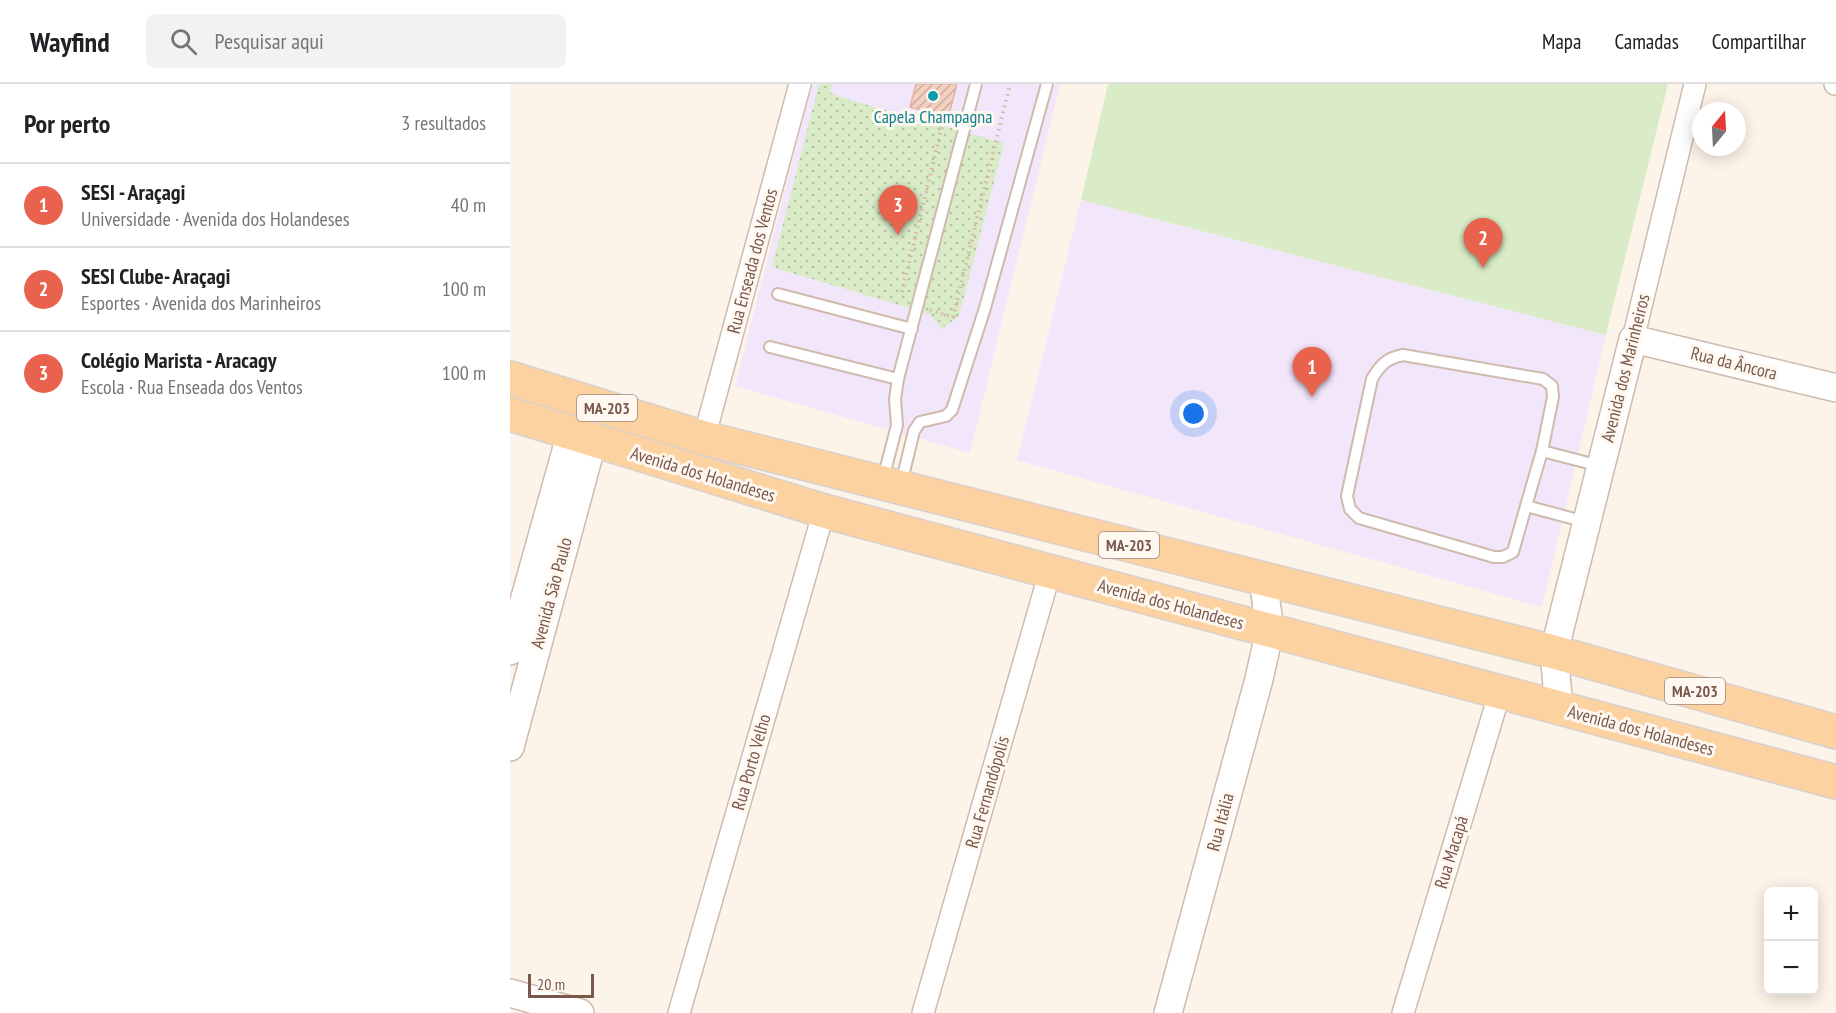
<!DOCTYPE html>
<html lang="pt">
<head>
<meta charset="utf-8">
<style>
  body { margin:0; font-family:"PT Sans Narrow",sans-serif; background:#f2f2f2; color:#202124 }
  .controls { position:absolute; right:18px; bottom:18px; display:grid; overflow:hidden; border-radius:9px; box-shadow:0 3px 15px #0003 }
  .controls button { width:54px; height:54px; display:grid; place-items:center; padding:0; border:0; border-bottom:2px solid #e0e0e0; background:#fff; color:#202124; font:30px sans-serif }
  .compass { position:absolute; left:1182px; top:18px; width:54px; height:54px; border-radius:50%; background:#fff; box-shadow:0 3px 15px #0003; rotate:18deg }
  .scale { position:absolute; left:18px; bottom:15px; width:66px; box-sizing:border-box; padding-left:6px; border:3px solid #79584c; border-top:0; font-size:16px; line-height:21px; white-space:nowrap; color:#79584c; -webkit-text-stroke:4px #fff8f0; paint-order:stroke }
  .you { position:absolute; left:684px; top:330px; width:21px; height:21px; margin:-15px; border:4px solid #fff; border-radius:50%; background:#1a73e8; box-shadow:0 0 0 9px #1a73e833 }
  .badge { display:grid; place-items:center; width:39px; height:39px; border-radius:50%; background:#e8624d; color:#fff; font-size:20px; font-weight:700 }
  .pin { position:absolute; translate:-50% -50px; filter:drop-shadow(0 2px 3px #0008) }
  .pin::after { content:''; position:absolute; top:32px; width:21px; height:18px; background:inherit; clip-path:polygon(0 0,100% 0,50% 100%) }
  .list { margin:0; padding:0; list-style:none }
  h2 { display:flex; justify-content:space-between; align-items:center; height:78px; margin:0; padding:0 24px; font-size:26px }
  h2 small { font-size:20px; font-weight:400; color:#757577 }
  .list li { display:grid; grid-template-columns:39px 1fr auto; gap:18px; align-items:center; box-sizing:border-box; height:84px; padding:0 24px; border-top:2px solid #e0e0e0 }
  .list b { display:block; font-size:22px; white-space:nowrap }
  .list p { margin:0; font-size:20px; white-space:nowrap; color:#757577 }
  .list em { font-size:20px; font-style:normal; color:#757577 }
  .icon { flex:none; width:33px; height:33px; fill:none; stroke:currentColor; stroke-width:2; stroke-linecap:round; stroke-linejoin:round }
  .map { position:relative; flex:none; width:1326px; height:929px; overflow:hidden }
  header { display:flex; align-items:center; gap:36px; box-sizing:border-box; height:84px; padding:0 30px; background:#fff; border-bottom:2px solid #e0e0e0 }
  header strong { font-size:28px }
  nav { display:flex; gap:33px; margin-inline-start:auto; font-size:21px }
  .search { width:420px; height:54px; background:#f2f2f2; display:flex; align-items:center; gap:15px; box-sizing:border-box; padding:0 21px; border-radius:9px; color:#757577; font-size:22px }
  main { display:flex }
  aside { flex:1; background:#fff }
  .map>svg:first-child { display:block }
  .education { fill:#f1e6fa }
  .grass { fill:#d9ecc7 }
  .park { fill:url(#park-dots) }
  .building { fill:url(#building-hatch); stroke:#e6b5a0; stroke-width:1.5 }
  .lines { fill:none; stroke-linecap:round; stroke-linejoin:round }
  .service-casing { stroke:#d0baae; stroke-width:14 }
  .minor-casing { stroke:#d0baae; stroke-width:24 }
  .tertiary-casing { stroke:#d0baae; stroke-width:30 }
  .primary-casing { stroke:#d9d0cd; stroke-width:36 }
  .path { stroke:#d9b3a3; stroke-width:4; stroke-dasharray:1.5 4.5; stroke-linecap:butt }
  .service { stroke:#fff; stroke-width:10 }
  .minor { stroke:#fff; stroke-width:21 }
  .tertiary { stroke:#fff; stroke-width:27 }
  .primary { stroke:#fcd2a1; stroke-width:33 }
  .culture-dot { fill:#0f9aa8; stroke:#fff8f0; stroke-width:2 }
  .labels { text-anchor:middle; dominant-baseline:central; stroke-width:6; stroke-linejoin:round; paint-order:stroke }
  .shield { fill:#fff8f0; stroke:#a1887d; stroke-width:1.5 }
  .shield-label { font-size:16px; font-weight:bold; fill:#79584c }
  .culture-label { font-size:18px; fill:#0d838f; stroke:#fff8f0 }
  .street-label { font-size:18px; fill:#79584c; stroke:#fff8f0 }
</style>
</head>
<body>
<header>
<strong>Wayfind</strong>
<div class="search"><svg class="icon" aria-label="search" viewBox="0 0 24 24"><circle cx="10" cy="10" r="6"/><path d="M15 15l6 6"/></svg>Pesquisar aqui</div>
<nav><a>Mapa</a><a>Camadas</a><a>Compartilhar</a></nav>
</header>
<main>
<aside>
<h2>Por perto<small>3 resultados</small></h2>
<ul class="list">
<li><span class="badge">1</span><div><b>SESI - Araçagi</b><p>Universidade · Avenida dos Holandeses</p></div><em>40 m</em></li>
<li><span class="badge">2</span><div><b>SESI Clube- Araçagi</b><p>Esportes · Avenida dos Marinheiros</p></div><em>100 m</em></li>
<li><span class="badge">3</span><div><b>Colégio Marista - Aracagy</b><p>Escola · Rua Enseada dos Ventos</p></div><em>100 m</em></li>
</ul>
</aside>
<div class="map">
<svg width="1326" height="929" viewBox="0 0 1326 929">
  <defs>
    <pattern id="park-dots" width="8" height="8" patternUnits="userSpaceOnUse" patternTransform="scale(1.5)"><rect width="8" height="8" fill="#d9ecc7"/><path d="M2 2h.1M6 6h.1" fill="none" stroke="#b5c2a4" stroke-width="1.8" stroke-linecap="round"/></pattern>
    <pattern id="building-hatch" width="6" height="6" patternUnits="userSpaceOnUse" patternTransform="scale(1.5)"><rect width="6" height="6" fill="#f3d0c0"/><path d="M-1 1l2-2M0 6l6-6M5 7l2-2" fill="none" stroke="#caac9e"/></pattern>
  </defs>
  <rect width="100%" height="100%" fill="#fdf4e9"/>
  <g class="education">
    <path d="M 302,0 L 550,0 L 460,369 L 225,302 Z"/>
    <path d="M 571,116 L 1096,251 L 1032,523 L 507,376 Z"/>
  </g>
  <path class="grass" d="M 598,0 L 1158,0 L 1096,251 L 571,116 Z"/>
  <path class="park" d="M 309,0 L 322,0 L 320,9 L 340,16 L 494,59 L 449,232 L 432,245 L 419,230 L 262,183 Z"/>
  <path class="building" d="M 406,0 L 447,0 L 438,34 L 400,23 Z"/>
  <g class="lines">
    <defs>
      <g id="service">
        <path d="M 268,210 L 402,245"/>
        <path d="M 260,263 L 388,295"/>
        <path d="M 373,395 L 387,341 L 385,315 L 388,295 L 466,0"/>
        <path d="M 391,400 L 404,347 L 410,338 L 436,332 L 442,326 L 475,224 L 537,0"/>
        <path d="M 1016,422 L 1003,468 L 993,473 L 984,473 L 849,434 L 840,425 L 837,412 L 862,295 C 870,281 877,274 893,271 L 1033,295 L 1042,302 L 1043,313 L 1032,367"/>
        <path d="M 1076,438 L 1016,422 L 1032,367 L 1090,382"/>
      </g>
      <g id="minor">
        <path d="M 1325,0 L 1326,0"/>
        <path d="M 1123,255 L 1185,0"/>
        <path d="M 194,354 L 290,0"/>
        <path d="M 169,929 L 314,427"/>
        <path d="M 413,929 L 540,488"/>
        <path d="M 893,929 L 990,608"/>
      </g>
      <g id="tertiary">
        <path d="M 0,567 L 61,349"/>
        <path d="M 1049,624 L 1044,568 L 1123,255 L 1326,304"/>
        <path d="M 0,663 L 83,356"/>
        <path d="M 0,909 L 70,929"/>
        <path d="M 658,929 L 749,595 L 760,546 L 753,495"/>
      </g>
      <g id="primary">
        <path d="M 0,294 L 194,354 L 1044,568 L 1326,648"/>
        <path d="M 0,330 L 314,427 L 1326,698"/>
      </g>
    </defs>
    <use href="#service" class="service-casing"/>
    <use href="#minor" class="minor-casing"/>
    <use href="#tertiary" class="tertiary-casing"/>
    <use href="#primary" class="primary-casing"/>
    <g class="path">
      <path d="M 392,208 L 433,38"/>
      <path d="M 420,226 L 443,233 L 500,0"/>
    </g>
    <use href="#service" class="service"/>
    <use href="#minor" class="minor"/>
    <use href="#tertiary" class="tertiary"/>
    <use href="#primary" class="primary"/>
  </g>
  <circle class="culture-dot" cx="423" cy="12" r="6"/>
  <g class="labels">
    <g class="shield">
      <rect x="67" y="311" width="60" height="26" rx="4.5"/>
      <rect x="589" y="448" width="60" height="26" rx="4.5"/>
      <rect x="1155" y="594" width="60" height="26" rx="4.5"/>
    </g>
    <g class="shield-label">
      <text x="97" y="324">MA-203</text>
      <text x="619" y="461">MA-203</text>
      <text x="1185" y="607">MA-203</text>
    </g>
    <g class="culture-label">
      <text x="423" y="32">Capela Champagna</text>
    </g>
    <g class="street-label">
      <text transform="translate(242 177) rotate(-75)">Rua Enseada dos Ventos</text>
      <text transform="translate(1224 279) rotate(14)">Rua da Âncora</text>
      <text transform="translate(1115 284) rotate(-76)">Avenida dos Marinheiros</text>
      <text transform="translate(193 390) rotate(17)">Avenida dos Holandeses</text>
      <text transform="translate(41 509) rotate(-75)">Avenida São Paulo</text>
      <text transform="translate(661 520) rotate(15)">Avenida dos Holandeses</text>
      <text transform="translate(1131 646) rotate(15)">Avenida dos Holandeses</text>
      <text transform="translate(241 678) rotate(-74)">Rua Porto Velho</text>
      <text transform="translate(477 708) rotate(-74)">Rua Fernandópolis</text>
      <text transform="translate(710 738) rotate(-75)">Rua Itália</text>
      <text transform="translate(941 768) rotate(-73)">Rua Macapá</text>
    </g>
  </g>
</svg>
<div class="controls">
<button>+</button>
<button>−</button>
</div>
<svg class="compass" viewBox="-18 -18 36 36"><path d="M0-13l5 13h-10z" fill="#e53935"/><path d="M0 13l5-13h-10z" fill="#757577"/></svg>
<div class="scale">20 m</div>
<div class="you"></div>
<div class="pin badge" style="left:802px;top:313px">1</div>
<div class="pin badge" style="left:973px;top:184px">2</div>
<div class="pin badge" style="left:388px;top:151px">3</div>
</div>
</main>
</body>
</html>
